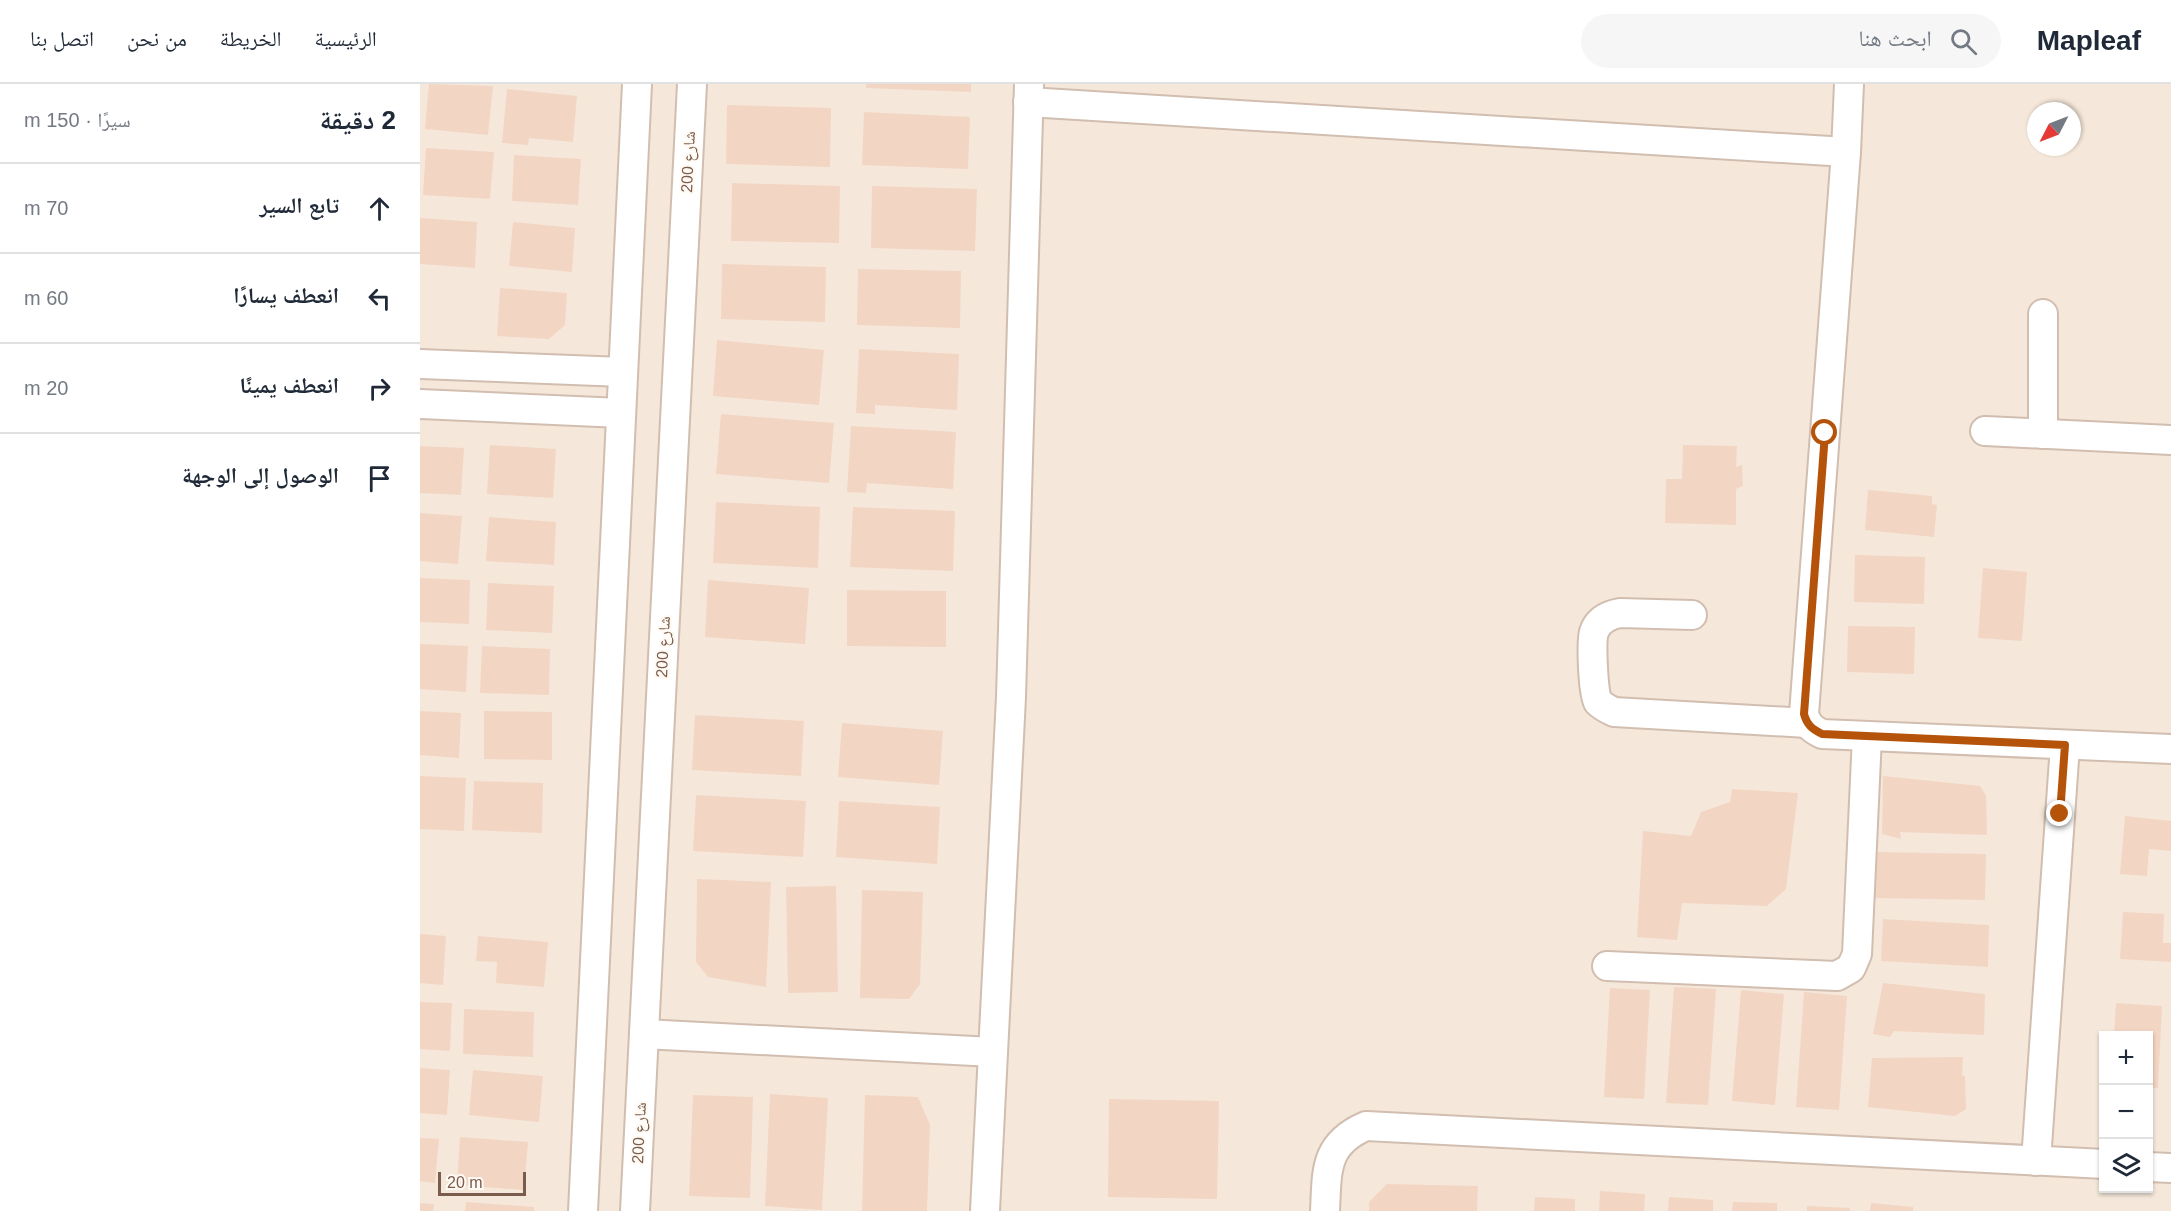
<!DOCTYPE html>
<html lang="ar">
<head>
<meta charset="utf-8">
<style>
  body { margin:0; font-family:Helvetica,"Noto Naskh Arabic",sans-serif; background:#f6f6f7; color:#1f2937; direction:rtl }
  .controls { position:absolute; right:18px; bottom:18px; display:grid; overflow:hidden; border-radius:0px; box-shadow:0 2px 4px #0004 }
  .controls button { width:54px; height:54px; display:grid; place-items:center; padding:0; border:0; border-bottom:2px solid #e0e1e3; background:#fff; color:#1f2937; font:30px sans-serif }
  .compass { position:absolute; left:1607px; top:18px; width:54px; height:54px; border-radius:50%; background:#fff; box-shadow:0 2px 4px #0004; rotate:228deg }
  .scale { position:absolute; left:18px; bottom:15px; width:88px; box-sizing:border-box; padding-left:6px; border:3px solid #7a5c4d; border-top:0; font-size:16px; line-height:21px; white-space:nowrap; color:#7a5c4d; -webkit-text-stroke:4px #fffaf3; paint-order:stroke }
  .stop { position:absolute; width:18px; height:18px; margin:-14px; border:4px solid #b45309; border-radius:50%; background:#fff }
  .stop.end { background:#b45309; border-color:#fff; box-shadow:0 2px 6px #0008 }
  .list { margin:0; padding:0; list-style:none }
  h2 { display:flex; justify-content:space-between; align-items:center; height:78px; margin:0; padding:0 24px; font-size:26px }
  h2 small { font-size:20px; font-weight:400; color:#747a83 }
  .list li { display:grid; grid-template-columns:39px 1fr auto; gap:18px; align-items:center; box-sizing:border-box; height:90px; padding:0 24px; border-top:2px solid #e0e1e3 }
  .list b { display:block; font-size:22px; white-space:nowrap }
  .list em { font-size:20px; font-style:normal; color:#747a83 }
  .icon { flex:none; width:33px; height:33px; fill:none; stroke:currentColor; stroke-width:2; stroke-linecap:round; stroke-linejoin:round }
  .map { position:relative; flex:none; width:1751px; height:1127px; overflow:hidden; direction:ltr }
  header { display:flex; align-items:center; gap:36px; box-sizing:border-box; height:84px; padding:0 30px; background:#fff; border-bottom:2px solid #e0e1e3 }
  header strong { font-size:28px }
  nav { display:flex; gap:33px; margin-inline-start:auto; font-size:21px }
  .search { width:420px; height:54px; background:#f6f6f7; display:flex; align-items:center; gap:15px; box-sizing:border-box; padding:0 21px; border-radius:33px; color:#747a83; font-size:22px }
  main { display:flex }
  aside { flex:1; background:#fff }
  .map>svg:first-child { display:block }
  .residential { fill:#f5e8da; fill-rule:evenodd }
  .building { fill:#f3d5c3 }
  .lines { fill:none; stroke-linecap:round; stroke-linejoin:round }
  .minor-casing { stroke:#d1beb0; stroke-width:32 }
  .minor { stroke:#fff; stroke-width:28 }
  .route { stroke:#b45309; stroke-width:8 }
  .labels { text-anchor:middle; dominant-baseline:central; stroke-width:4.5; stroke-linejoin:round; paint-order:stroke }
  .street-label { font-size:16px; fill:#7a5c4d; stroke:#fffaf3 }
</style>
</head>
<body>
<header>
<strong>Mapleaf</strong>
<div class="search"><svg class="icon" aria-label="search" viewBox="0 0 24 24"><circle cx="10" cy="10" r="6"/><path d="M15 15l6 6"/></svg>ابحث هنا</div>
<nav><a>الرئيسية</a><a>الخريطة</a><a>من نحن</a><a>اتصل بنا</a></nav>
</header>
<main>
<div class="map">
<svg width="1751" height="1127" viewBox="0 0 1751 1127">
  <rect width="100%" height="100%" fill="#fdf6ec"/>
  <path class="residential" d="M 0,0 L 1751,0 L 1751,1127 L 0,1127 ZM 1616,27 L 1652,27 L 1652,63 L 1616,63 ZM 1684,952 L 1728,952 L 1728,1104 L 1684,1104 Z"/>
  <g class="building">
    <path d="M 9,0 L 73,2 L 68,51 L 5,45 Z"/>
    <path d="M 446,0 L 551,0 L 551,8 L 446,4 Z"/>
    <path d="M 87,5 L 157,12 L 153,58 L 109,54 L 108,61 L 82,59 Z"/>
    <path d="M 307,21 L 411,24 L 410,83 L 306,80 Z"/>
    <path d="M 444,28 L 550,33 L 548,85 L 442,81 Z"/>
    <path d="M 6,64 L 74,68 L 70,115 L 3,111 Z"/>
    <path d="M 94,71 L 161,75 L 158,121 L 92,117 Z"/>
    <path d="M 312,99 L 420,102 L 419,159 L 311,157 Z"/>
    <path d="M 452,102 L 557,105 L 555,167 L 451,164 Z"/>
    <path d="M 0,134 L 57,138 L 55,184 L 0,180 Z"/>
    <path d="M 93,138 L 155,144 L 152,188 L 89,182 Z"/>
    <path d="M 302,180 L 406,183 L 405,238 L 301,235 Z"/>
    <path d="M 438,185 L 541,187 L 540,244 L 437,241 Z"/>
    <path d="M 80,204 L 147,209 L 145,241 L 129,255 L 77,252 Z"/>
    <path d="M 297,256 L 404,266 L 399,321 L 293,312 Z"/>
    <path d="M 439,265 L 539,270 L 537,326 L 455,321 L 455,330 L 436,329 Z"/>
    <path d="M 301,330 L 414,339 L 409,399 L 296,390 Z"/>
    <path d="M 431,342 L 536,348 L 533,405 L 447,399 L 446,409 L 427,408 Z"/>
    <path d="M 70,361 L 136,365 L 133,414 L 67,410 Z"/>
    <path d="M 1263,361 L 1317,362 L 1316,383 L 1322,381 L 1323,402 L 1316,405 L 1316,441 L 1245,439 L 1246,395 L 1262,395 Z"/>
    <path d="M 0,362 L 44,364 L 41,411 L 0,409 Z"/>
    <path d="M 1448,406 L 1512,412 L 1512,420 L 1517,421 L 1514,453 L 1445,446 Z"/>
    <path d="M 296,418 L 400,423 L 398,484 L 293,479 Z"/>
    <path d="M 433,423 L 535,427 L 533,487 L 430,483 Z"/>
    <path d="M 0,429 L 42,432 L 38,480 L 0,477 Z"/>
    <path d="M 69,433 L 136,438 L 134,481 L 66,477 Z"/>
    <path d="M 1435,471 L 1505,473 L 1504,520 L 1434,518 Z"/>
    <path d="M 1563,484 L 1607,488 L 1602,557 L 1558,554 Z"/>
    <path d="M 0,494 L 50,496 L 49,540 L 0,538 Z"/>
    <path d="M 288,496 L 389,504 L 385,560 L 285,553 Z"/>
    <path d="M 68,499 L 134,502 L 132,549 L 66,546 Z"/>
    <path d="M 427,506 L 526,507 L 526,563 L 427,562 Z"/>
    <path d="M 1428,542 L 1495,543 L 1494,590 L 1427,588 Z"/>
    <path d="M 0,560 L 48,562 L 46,608 L 0,605 Z"/>
    <path d="M 62,562 L 130,565 L 129,611 L 60,609 Z"/>
    <path d="M 0,627 L 41,629 L 39,674 L 0,671 Z"/>
    <path d="M 64,627 L 132,628 L 132,676 L 64,675 Z"/>
    <path d="M 275,631 L 384,637 L 381,692 L 272,686 Z"/>
    <path d="M 422,639 L 523,647 L 519,701 L 418,693 Z"/>
    <path d="M 0,692 L 46,694 L 44,747 L 0,745 Z"/>
    <path d="M 1463,692 L 1560,702 L 1566,712 L 1567,751 L 1480,748 L 1481,755 L 1462,750 Z"/>
    <path d="M 54,697 L 123,699 L 122,749 L 52,746 Z"/>
    <path d="M 1312,705 L 1378,709 L 1366,805 L 1347,822 L 1262,819 L 1257,856 L 1217,853 L 1223,747 L 1271,752 L 1281,728 L 1310,718 Z"/>
    <path d="M 276,711 L 386,717 L 383,773 L 273,767 Z"/>
    <path d="M 419,717 L 520,723 L 517,780 L 416,773 Z"/>
    <path d="M 1705,732 L 1751,737 L 1751,767 L 1729,765 L 1727,792 L 1700,790 Z"/>
    <path d="M 1456,768 L 1566,770 L 1565,816 L 1455,814 Z"/>
    <path d="M 277,795 L 351,798 L 346,903 L 288,893 L 276,878 Z"/>
    <path d="M 416,802 L 418,908 L 368,909 L 366,803 Z"/>
    <path d="M 442,806 L 503,808 L 500,900 L 489,915 L 440,914 Z"/>
    <path d="M 1703,828 L 1744,830 L 1743,859 L 1751,859 L 1751,878 L 1700,875 Z"/>
    <path d="M 1463,835 L 1569,841 L 1568,883 L 1461,877 Z"/>
    <path d="M 0,850 L 26,852 L 23,901 L 0,899 Z"/>
    <path d="M 58,852 L 128,858 L 124,903 L 76,899 L 77,878 L 56,877 Z"/>
    <path d="M 1463,899 L 1565,910 L 1564,951 L 1474,947 L 1470,953 L 1453,950 Z"/>
    <path d="M 1254,903 L 1296,905 L 1288,1021 L 1246,1019 Z"/>
    <path d="M 1190,904 L 1230,906 L 1224,1015 L 1184,1013 Z"/>
    <path d="M 1321,906 L 1364,910 L 1355,1021 L 1312,1017 Z"/>
    <path d="M 1384,908 L 1427,912 L 1419,1026 L 1376,1023 Z"/>
    <path d="M 0,918 L 32,919 L 30,967 L 0,965 Z"/>
    <path d="M 1696,919 L 1742,922 L 1738,1004 L 1728,1004 L 1728,952 L 1694,952 Z"/>
    <path d="M 44,925 L 114,928 L 113,973 L 43,970 Z"/>
    <path d="M 1543,973 L 1542,991 L 1545,992 L 1546,1025 L 1535,1032 L 1448,1023 L 1452,974 Z"/>
    <path d="M 0,984 L 30,986 L 27,1031 L 0,1029 Z"/>
    <path d="M 53,986 L 123,992 L 119,1038 L 49,1031 Z"/>
    <path d="M 350,1010 L 408,1014 L 402,1126 L 345,1122 Z"/>
    <path d="M 273,1011 L 333,1013 L 330,1114 L 269,1112 Z"/>
    <path d="M 445,1011 L 498,1013 L 510,1041 L 507,1127 L 442,1127 Z"/>
    <path d="M 689,1015 L 799,1017 L 797,1115 L 688,1113 Z"/>
    <path d="M 40,1053 L 108,1058 L 104,1106 L 37,1101 Z"/>
    <path d="M 0,1054 L 19,1055 L 15,1099 L 0,1097 Z"/>
    <path d="M 967,1100 L 1058,1102 L 1057,1127 L 949,1127 L 949,1118 Z"/>
    <path d="M 1180,1107 L 1225,1110 L 1224,1127 L 1179,1127 Z"/>
    <path d="M 1115,1113 L 1155,1115 L 1155,1127 L 1114,1127 Z"/>
    <path d="M 1249,1113 L 1293,1116 L 1293,1127 L 1248,1127 Z"/>
    <path d="M 46,1118 L 114,1123 L 114,1127 L 45,1127 Z"/>
    <path d="M 1313,1118 L 1357,1119 L 1357,1127 L 1312,1127 Z"/>
    <path d="M 0,1119 L 14,1120 L 13,1127 L 0,1127 Z"/>
    <path d="M 1451,1119 L 1493,1123 L 1493,1127 L 1450,1127 Z"/>
    <path d="M 1387,1122 L 1430,1124 L 1430,1127 L 1387,1127 Z"/>
  </g>
  <g class="lines">
    <defs>
      <g id="minor">
        <path d="M 1429,0 L 1426,68 L 1384,630 C 1387,641 1392,645 1402,650 L 1751,665"/>
        <path d="M 608,18 L 1426,68"/>
        <path d="M 0,280 L 203,288"/>
        <path d="M 0,320 L 201,329"/>
        <path d="M 1565,347 L 1751,356"/>
        <path d="M 1623,350 L 1623,230"/>
        <path d="M 1272,531 L 1200,529 C 1189,531 1178,536 1174,548 C 1171,557 1173,611 1178,618 C 1183,623 1188,625 1194,628 L 1387,639"/>
        <path d="M 1187,882 L 1417,892 L 1431,884 L 1437,870 L 1447,652"/>
        <path d="M 224,950 L 573,968"/>
        <path d="M 1616,1077 L 1645,661"/>
        <path d="M 1728,1083 L 1751,1084"/>
        <path d="M 163,1127 L 217,0"/>
        <path d="M 215,1127 L 272,0"/>
        <path d="M 565,1127 L 591,613 L 609,0"/>
        <path d="M 905,1127 C 907,1087 904,1060 946,1042 L 1684,1080"/>
      </g>
    </defs>
    <use href="#minor" class="minor-casing"/>
    <use href="#minor" class="minor"/>
  </g>
  <g class="lines">
    <path class="route" d="M 1405,349 L 1384,630 C 1387,641 1392,645 1402,650 L 1645,661 L 1640,730"/>
  </g>
  <g class="labels">
    <g class="street-label">
      <text transform="translate(268 78) rotate(-87)">شارع 200</text>
      <text transform="translate(243 563) rotate(-87)">شارع 200</text>
      <text transform="translate(219 1049) rotate(-87)">شارع 200</text>
    </g>
  </g>
</svg>
<div class="controls">
<button>+</button>
<button>−</button>
<button><svg class="icon" aria-label="layers" viewBox="0 0 24 24"><path d="M12 4l9 5-9 5-9-5zM3 14l9 5 9-5"/></svg></button>
</div>
<svg class="compass" viewBox="-18 -18 36 36"><path d="M0-13l5 13h-10z" fill="#e53935"/><path d="M0 13l5-13h-10z" fill="#747a83"/></svg>
<div class="scale">20 m</div>
<div class="stop" style="left:1405px;top:349px"></div>
<div class="stop end" style="left:1640px;top:730px"></div>
</div>
<aside>
<h2>2 دقيقة<small>سيرًا · 150 m</small></h2>
<ul class="list">
<li><svg class="icon" aria-label="ahead" viewBox="0 0 24 24"><path d="M12 20V5M6 11l6-6 6 6"/></svg><div><b>تابع السير</b></div><em>70 m</em></li>
<li><svg class="icon" aria-label="left" viewBox="0 0 24 24"><path d="M17 20v-9H6M10 6l-5 5 5 5"/></svg><div><b>انعطف يسارًا</b></div><em>60 m</em></li>
<li><svg class="icon" aria-label="right" viewBox="0 0 24 24"><path d="M7 20v-9h11M14 6l5 5-5 5"/></svg><div><b>انعطف يمينًا</b></div><em>20 m</em></li>
<li><svg class="icon" aria-label="arrive" viewBox="0 0 24 24"><path d="M6 21V4h12l-3 4 3 4H6"/></svg><div><b>الوصول إلى الوجهة</b></div></li>
</ul>
</aside>
</main>
</body>
</html>
